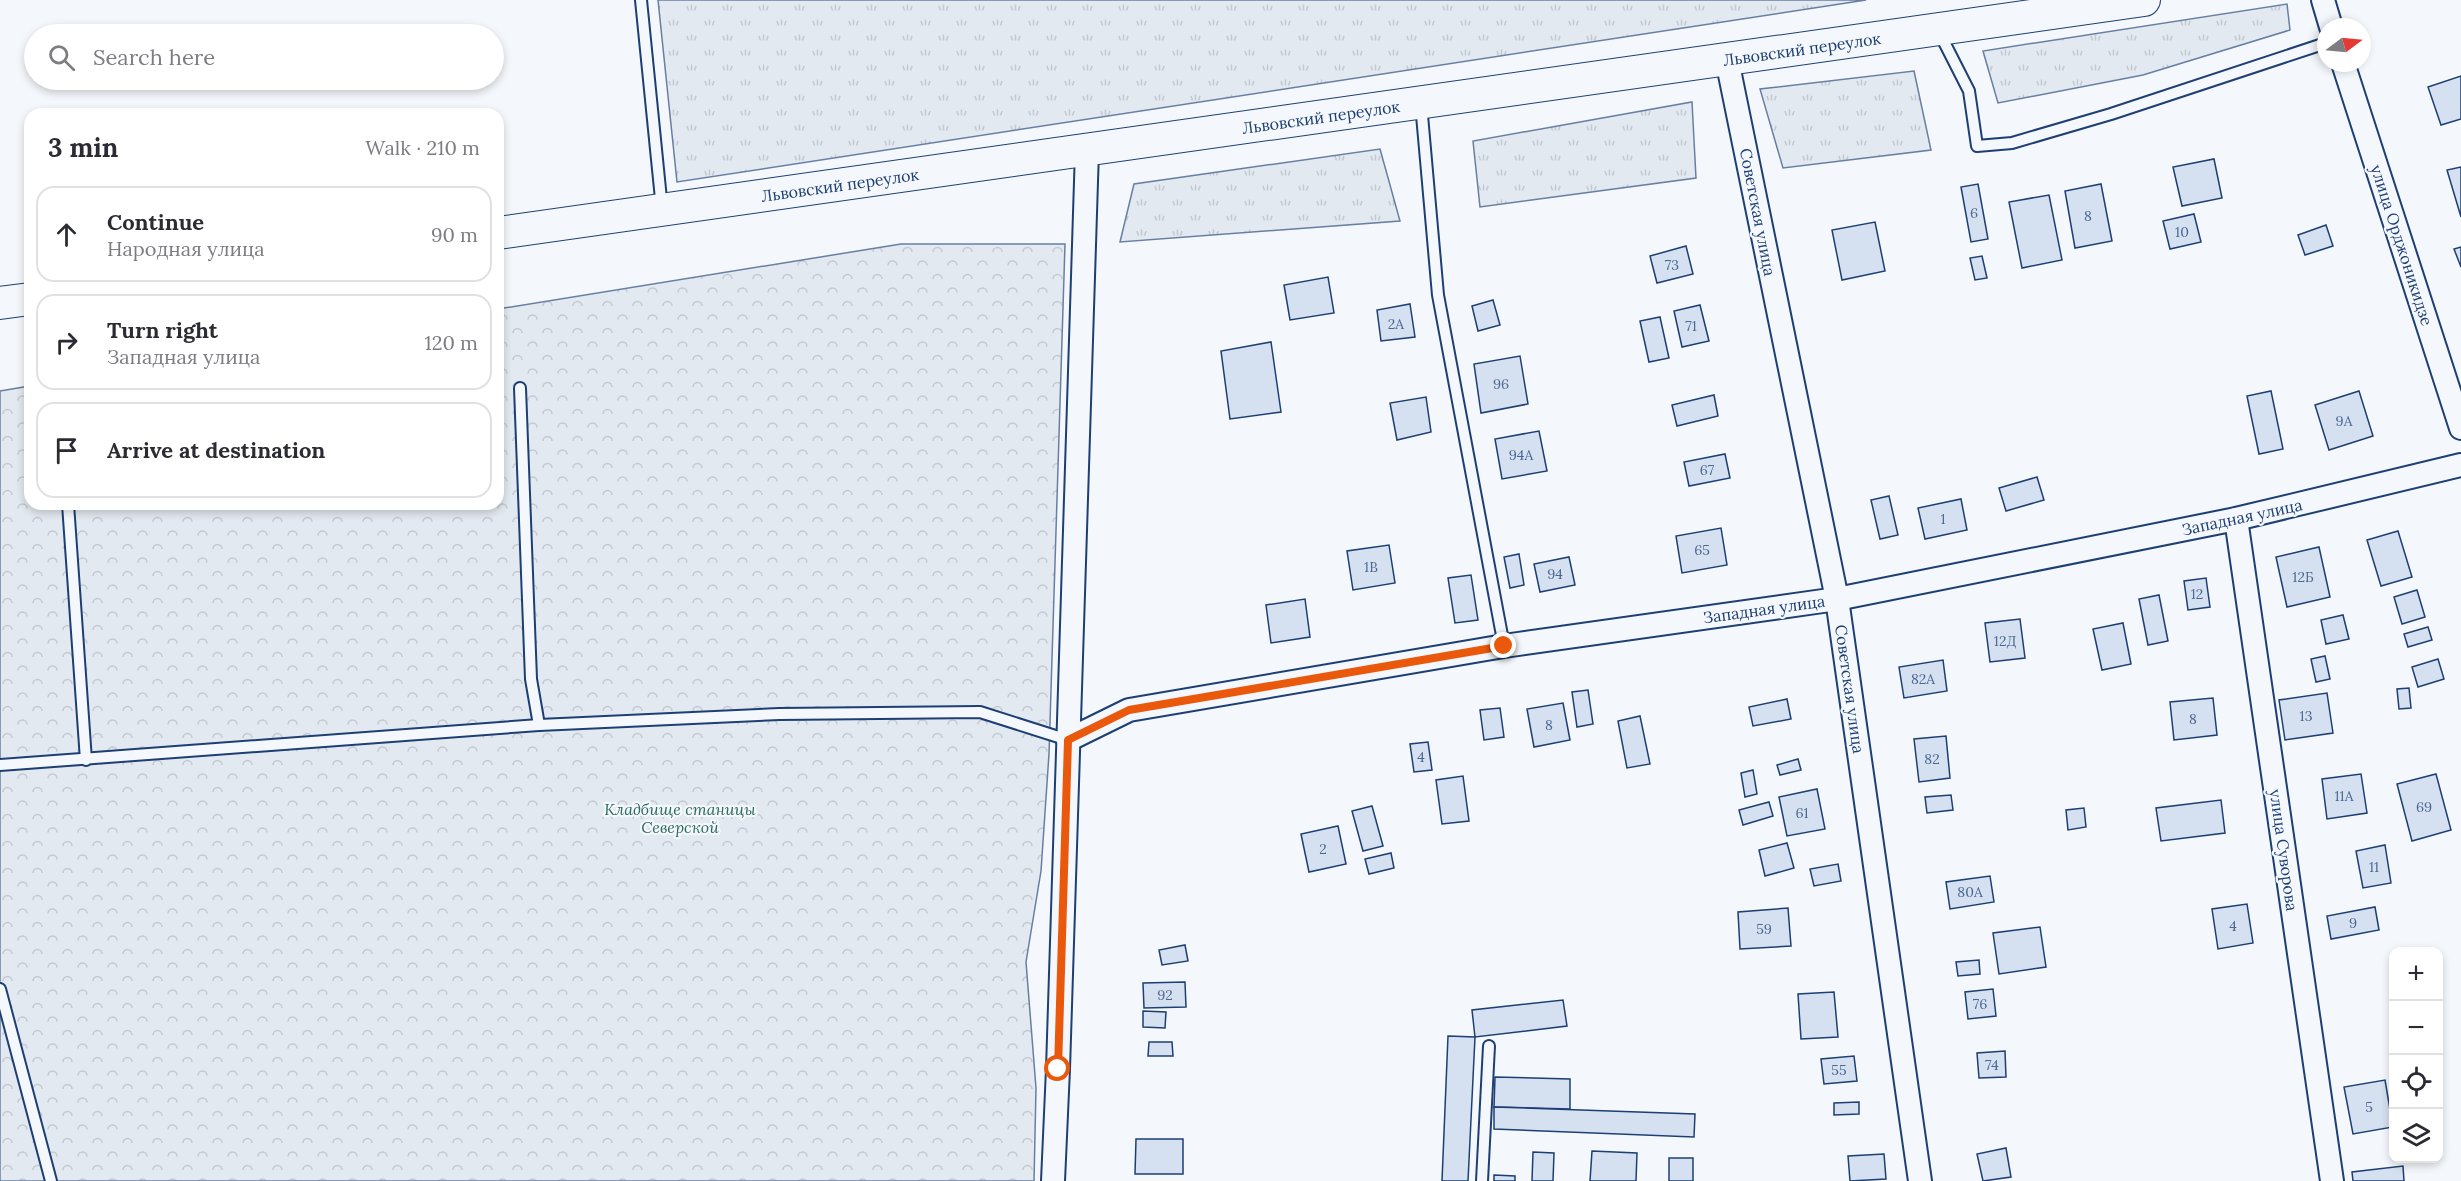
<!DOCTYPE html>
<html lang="en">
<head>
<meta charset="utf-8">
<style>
  body { margin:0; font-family:Lora,serif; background:#f7f7f7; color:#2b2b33 }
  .controls { position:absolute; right:18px; bottom:18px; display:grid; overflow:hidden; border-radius:12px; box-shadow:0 3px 9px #0003 }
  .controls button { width:54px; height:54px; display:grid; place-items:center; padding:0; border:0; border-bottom:2px solid #e1e1e2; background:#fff; color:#2b2b33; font:30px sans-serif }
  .compass { position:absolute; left:2317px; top:18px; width:54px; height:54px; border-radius:50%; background:#fff; box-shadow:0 3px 9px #0003; rotate:74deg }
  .stop { position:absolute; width:18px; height:18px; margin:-14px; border:4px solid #ea580c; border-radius:50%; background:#fff }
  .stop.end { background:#ea580c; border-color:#fff; box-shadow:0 2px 6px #0008 }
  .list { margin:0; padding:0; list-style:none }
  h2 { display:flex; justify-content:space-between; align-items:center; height:78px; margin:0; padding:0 24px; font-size:26px }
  h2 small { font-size:20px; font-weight:400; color:#7c7c81 }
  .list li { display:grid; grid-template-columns:39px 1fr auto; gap:18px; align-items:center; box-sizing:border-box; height:96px; margin:0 12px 12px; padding:0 12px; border:2px solid #e1e1e2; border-radius:18px }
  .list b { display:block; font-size:22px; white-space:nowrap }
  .list p { margin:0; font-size:20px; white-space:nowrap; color:#7c7c81 }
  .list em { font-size:20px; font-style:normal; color:#7c7c81 }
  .icon { flex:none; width:33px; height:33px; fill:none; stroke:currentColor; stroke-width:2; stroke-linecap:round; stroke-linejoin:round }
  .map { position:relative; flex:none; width:2461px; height:1181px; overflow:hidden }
  .search { position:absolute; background:#fff; box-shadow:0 3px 9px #0003; left:24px; top:24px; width:480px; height:66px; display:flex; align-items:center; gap:15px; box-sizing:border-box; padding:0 21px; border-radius:33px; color:#7c7c81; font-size:22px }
  .panel { position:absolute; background:#fff; box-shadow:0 3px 9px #0003; left:24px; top:108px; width:480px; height:402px; border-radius:18px }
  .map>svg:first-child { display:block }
  .grass { fill:url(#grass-tufts); stroke:#687fa3; stroke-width:1.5 }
  .forest { fill:url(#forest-crowns); stroke:#687fa3; stroke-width:1.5 }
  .building { fill:#d5e0f0; stroke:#1d3f73; stroke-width:1.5 }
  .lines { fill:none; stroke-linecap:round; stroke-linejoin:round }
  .service-casing { stroke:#1d3f73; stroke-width:14 }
  .minor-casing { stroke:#1d3f73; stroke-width:26 }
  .secondary-casing { stroke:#1d3f73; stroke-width:34 }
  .service { stroke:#f4f7fb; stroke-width:10 }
  .minor { stroke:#f4f7fb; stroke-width:22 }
  .secondary { stroke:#f4f7fb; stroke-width:32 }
  .route { stroke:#ea580c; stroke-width:8 }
  .labels { text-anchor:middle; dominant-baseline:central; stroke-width:4.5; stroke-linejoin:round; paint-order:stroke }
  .number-label { font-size:14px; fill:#4b6792 }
  .street-label { font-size:16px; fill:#1d3f73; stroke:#f4f7fb }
  .park-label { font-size:16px; font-style:italic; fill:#2c6c60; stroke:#f4f7fb }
</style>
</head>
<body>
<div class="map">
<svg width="2461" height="1181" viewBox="0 0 2461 1181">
  <defs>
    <pattern id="grass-tufts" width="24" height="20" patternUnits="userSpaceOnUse" patternTransform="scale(1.5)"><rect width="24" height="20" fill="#e3e9f0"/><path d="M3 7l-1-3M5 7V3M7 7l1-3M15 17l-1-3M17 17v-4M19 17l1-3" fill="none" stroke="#c2c9d1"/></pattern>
    <pattern id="forest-crowns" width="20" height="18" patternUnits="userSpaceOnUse" patternTransform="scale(1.5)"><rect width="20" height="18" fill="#e3e9f0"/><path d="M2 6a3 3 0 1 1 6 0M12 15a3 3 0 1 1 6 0" fill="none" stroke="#c2c9d1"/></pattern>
  </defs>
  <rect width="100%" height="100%" fill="#f4f7fb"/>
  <g class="grass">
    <path d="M 658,0 L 1866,0 L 677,182 Z"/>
    <path d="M 2287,4 L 2290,30 L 2143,75 L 1998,103 L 1983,51 Z"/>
    <path d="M 1914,71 L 1931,150 L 1783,168 L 1760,89 Z"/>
    <path d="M 1692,102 L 1696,178 L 1480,207 L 1473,141 Z"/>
    <path d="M 1380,149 L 1400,221 L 1120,242 L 1134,184 Z"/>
  </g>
  <path class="forest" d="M 901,244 L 1065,244 L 1049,754 L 1041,871 L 1026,962 L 1036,1088 L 1034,1181 L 0,1181 L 0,391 L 30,386 L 30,504 L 498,504 L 498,309 Z"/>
  <g class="building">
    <path d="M 2461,76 L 2461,119 L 2441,125 L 2428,87 Z"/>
    <path d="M 2214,159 L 2222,198 L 2182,206 L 2173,167 Z"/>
    <path d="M 2461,167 L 2461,217 L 2447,170 Z"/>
    <path d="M 1978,184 L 1988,239 L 1971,242 L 1961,187 Z"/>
    <path d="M 2101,184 L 2112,241 L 2075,248 L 2065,191 Z"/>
    <path d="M 2049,195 L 2062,260 L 2022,268 L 2009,202 Z"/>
    <path d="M 2194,214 L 2201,242 L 2170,249 L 2163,221 Z"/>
    <path d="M 1875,222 L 1885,271 L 1842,280 L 1832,230 Z"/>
    <path d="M 2326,225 L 2333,246 L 2305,255 L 2298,235 Z"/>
    <path d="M 1686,246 L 1693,274 L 1657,283 L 1650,256 Z"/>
    <path d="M 2461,247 L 2461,267 L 2454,249 Z"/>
    <path d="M 1982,256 L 1987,278 L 1975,280 L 1970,258 Z"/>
    <path d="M 1328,277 L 1334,313 L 1290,320 L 1284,285 Z"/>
    <path d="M 1493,300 L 1500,325 L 1478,331 L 1472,306 Z"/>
    <path d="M 1410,304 L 1415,337 L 1381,341 L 1377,310 Z"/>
    <path d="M 1700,305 L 1709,341 L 1682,347 L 1674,311 Z"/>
    <path d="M 1660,317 L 1669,358 L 1649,362 L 1640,321 Z"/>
    <path d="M 1271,342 L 1281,412 L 1230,419 L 1221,351 Z"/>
    <path d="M 1520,356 L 1528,404 L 1481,413 L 1474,364 Z"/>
    <path d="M 2271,391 L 2283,449 L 2259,454 L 2247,396 Z"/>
    <path d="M 2359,391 L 2373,436 L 2329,450 L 2315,405 Z"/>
    <path d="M 1714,395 L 1718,416 L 1677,426 L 1672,405 Z"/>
    <path d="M 1426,397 L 1431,432 L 1397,440 L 1390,403 Z"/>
    <path d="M 1539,431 L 1547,471 L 1502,479 L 1495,439 Z"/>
    <path d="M 1725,454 L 1730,478 L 1689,486 L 1684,462 Z"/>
    <path d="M 2037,477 L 2044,500 L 2006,511 L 1999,488 Z"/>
    <path d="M 1889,496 L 1898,535 L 1880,539 L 1871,500 Z"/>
    <path d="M 1961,499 L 1967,530 L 1925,539 L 1918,508 Z"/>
    <path d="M 1721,528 L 1727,565 L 1682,573 L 1676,536 Z"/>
    <path d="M 2398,531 L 2412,577 L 2381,586 L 2367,540 Z"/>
    <path d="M 1389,545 L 1395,583 L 1353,590 L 1347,551 Z"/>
    <path d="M 2319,547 L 2330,597 L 2287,607 L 2276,557 Z"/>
    <path d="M 1519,554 L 1524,585 L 1510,588 L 1504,557 Z"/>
    <path d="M 1569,557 L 1575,585 L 1540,592 L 1534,564 Z"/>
    <path d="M 1471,575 L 1478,620 L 1455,623 L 1448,578 Z"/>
    <path d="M 2206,578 L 2210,607 L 2188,610 L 2184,581 Z"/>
    <path d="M 2417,590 L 2425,617 L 2402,624 L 2394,597 Z"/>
    <path d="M 2159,595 L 2168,641 L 2148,645 L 2139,599 Z"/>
    <path d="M 1305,599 L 1310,637 L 1271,643 L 1266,605 Z"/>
    <path d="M 2343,615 L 2349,639 L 2326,644 L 2321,620 Z"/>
    <path d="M 2020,619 L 2025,658 L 1990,662 L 1985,623 Z"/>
    <path d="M 2123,623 L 2131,664 L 2102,670 L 2093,629 Z"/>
    <path d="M 2428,627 L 2432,640 L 2408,647 L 2404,634 Z"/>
    <path d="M 2325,656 L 2330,679 L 2316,682 L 2311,659 Z"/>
    <path d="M 2438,659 L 2444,679 L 2418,687 L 2412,667 Z"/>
    <path d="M 1943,660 L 1947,691 L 1904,698 L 1899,667 Z"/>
    <path d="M 2409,688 L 2411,708 L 2399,709 L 2397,689 Z"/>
    <path d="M 1588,690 L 1593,724 L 1577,727 L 1572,692 Z"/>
    <path d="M 2327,693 L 2333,733 L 2285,740 L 2279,700 Z"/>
    <path d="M 2213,698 L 2217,735 L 2174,740 L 2170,702 Z"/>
    <path d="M 1787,699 L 1791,719 L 1753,726 L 1749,707 Z"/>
    <path d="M 1563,703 L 1570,740 L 1534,747 L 1527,709 Z"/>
    <path d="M 1500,708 L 1504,737 L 1484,740 L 1480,710 Z"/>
    <path d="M 1640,716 L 1650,764 L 1627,768 L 1618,721 Z"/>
    <path d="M 1946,736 L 1950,778 L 1919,782 L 1914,739 Z"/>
    <path d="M 1428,742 L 1432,770 L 1414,772 L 1410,744 Z"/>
    <path d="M 1798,759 L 1801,770 L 1780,775 L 1777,765 Z"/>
    <path d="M 1753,770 L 1757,794 L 1745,797 L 1741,773 Z"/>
    <path d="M 2361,774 L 2367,813 L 2327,819 L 2322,779 Z"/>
    <path d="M 2436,774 L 2451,830 L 2412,841 L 2397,784 Z"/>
    <path d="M 1463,776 L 1469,821 L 1442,824 L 1436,780 Z"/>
    <path d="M 1817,789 L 1825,829 L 1787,836 L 1779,797 Z"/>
    <path d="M 1951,795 L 1953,810 L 1927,813 L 1925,797 Z"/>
    <path d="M 2221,800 L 2225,833 L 2161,841 L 2156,808 Z"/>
    <path d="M 1769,802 L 1773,816 L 1743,825 L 1739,810 Z"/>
    <path d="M 1372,806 L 1383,846 L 1363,851 L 1352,811 Z"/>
    <path d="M 2084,808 L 2086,827 L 2068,830 L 2066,810 Z"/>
    <path d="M 1338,826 L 1346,864 L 1309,872 L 1301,834 Z"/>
    <path d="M 1787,843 L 1794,868 L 1765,876 L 1759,850 Z"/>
    <path d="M 2385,845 L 2391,883 L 2363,888 L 2356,851 Z"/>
    <path d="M 1391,853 L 1394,868 L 1369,874 L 1365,859 Z"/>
    <path d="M 1838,864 L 1841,881 L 1814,886 L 1810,869 Z"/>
    <path d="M 1990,876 L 1994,902 L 1950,909 L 1946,882 Z"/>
    <path d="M 2247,904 L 2253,943 L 2218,949 L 2212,909 Z"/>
    <path d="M 2375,907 L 2379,930 L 2331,939 L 2327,916 Z"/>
    <path d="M 1788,908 L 1791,946 L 1740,949 L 1738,912 Z"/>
    <path d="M 2040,927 L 2046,967 L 1999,974 L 1993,933 Z"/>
    <path d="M 1185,945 L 1188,961 L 1162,965 L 1159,950 Z"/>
    <path d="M 1979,960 L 1980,974 L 1958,976 L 1956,962 Z"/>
    <path d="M 1185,982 L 1186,1007 L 1144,1008 L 1143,983 Z"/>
    <path d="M 1993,989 L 1996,1016 L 1968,1019 L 1965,992 Z"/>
    <path d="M 1834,992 L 1838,1037 L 1801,1039 L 1798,994 Z"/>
    <path d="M 1563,1000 L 1567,1026 L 1475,1037 L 1472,1010 Z"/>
    <path d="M 1143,1011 L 1166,1012 L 1165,1028 L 1143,1027 Z"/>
    <path d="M 1448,1036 L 1475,1037 L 1468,1181 L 1442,1181 Z"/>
    <path d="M 1149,1042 L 1172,1042 L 1173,1056 L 1148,1056 Z"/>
    <path d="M 2005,1051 L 2006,1077 L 1979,1078 L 1977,1053 Z"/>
    <path d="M 1854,1056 L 1857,1081 L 1824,1084 L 1821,1059 Z"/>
    <path d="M 1495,1077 L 1570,1079 L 1570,1109 L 1494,1107 Z"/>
    <path d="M 2385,1080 L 2393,1127 L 2353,1134 L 2344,1087 Z"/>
    <path d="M 1859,1102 L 1859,1114 L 1834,1115 L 1834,1103 Z"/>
    <path d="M 1494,1107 L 1695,1114 L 1694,1137 L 1494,1129 Z"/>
    <path d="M 1136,1139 L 1183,1139 L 1183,1174 L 1135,1174 Z"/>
    <path d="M 2006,1148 L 2011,1177 L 1983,1181 L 1977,1154 Z"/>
    <path d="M 1592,1151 L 1637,1153 L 1636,1181 L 1590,1181 Z"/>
    <path d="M 1533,1152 L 1554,1153 L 1553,1181 L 1532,1181 Z"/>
    <path d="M 1884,1154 L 1886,1179 L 1850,1181 L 1848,1156 Z"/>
    <rect x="1669" y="1158" width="24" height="23"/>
    <path d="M 2403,1166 L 2404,1181 L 2353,1181 L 2352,1172 Z"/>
    <path d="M 1494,1175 L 1515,1176 L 1515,1181 L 1494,1181 Z"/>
  </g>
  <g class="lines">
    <defs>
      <g id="service">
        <path d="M 641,0 L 662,209"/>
        <path d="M 1940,34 L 1969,91 L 1977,146 L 2012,143 L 2111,114 L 2326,43"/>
        <path d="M 1421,104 L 1438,295 L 1504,646"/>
        <path d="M 520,388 L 531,679 L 539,725"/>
        <path d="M 68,504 L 86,760"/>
        <path d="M 0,765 L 539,725 L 779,714 L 980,712 L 1068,740"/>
        <path d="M 0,989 L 51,1181"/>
        <path d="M 1482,1181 L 1489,1046"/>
      </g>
      <g id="minor">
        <path d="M 2323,0 L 2331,27"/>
        <path d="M 1727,60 L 1837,599 L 1920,1181"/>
        <path d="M 2343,63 L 2461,428"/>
        <path d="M 2236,519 L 2332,1181"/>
        <path d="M 1068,740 L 1129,710 L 1504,646 L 1837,599 L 2236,519 L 2461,465"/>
        <path d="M 1053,1181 L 1058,1069 L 1087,150"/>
      </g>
      <g id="secondary">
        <path d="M 498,233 L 2144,0"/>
        <path d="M 0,303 L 30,299"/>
      </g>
    </defs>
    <use href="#service" class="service-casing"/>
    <use href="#minor" class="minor-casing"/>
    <use href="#secondary" class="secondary-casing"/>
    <use href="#service" class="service"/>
    <use href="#minor" class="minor"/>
    <use href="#secondary" class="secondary"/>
  </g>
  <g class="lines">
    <path class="route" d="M 1058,1069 L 1068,740 L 1129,710 L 1504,646"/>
  </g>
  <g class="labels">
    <g class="number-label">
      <text x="1974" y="213">6</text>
      <text x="2088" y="216">8</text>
      <text x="2182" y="232">10</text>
      <text x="1672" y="265">73</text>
      <text x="1396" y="324">2А</text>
      <text x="1691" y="326">71</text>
      <text x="1501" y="384">96</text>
      <text x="2344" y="421">9А</text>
      <text x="1521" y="455">94А</text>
      <text x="1707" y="470">67</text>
      <text x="1943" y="519">1</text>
      <text x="1702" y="550">65</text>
      <text x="1371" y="567">1В</text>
      <text x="1555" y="574">94</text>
      <text x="2303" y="577">12Б</text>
      <text x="2197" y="594">12</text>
      <text x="2005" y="641">12Д</text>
      <text x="1923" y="679">82А</text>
      <text x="2306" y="716">13</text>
      <text x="2193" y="719">8</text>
      <text x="1549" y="725">8</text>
      <text x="1421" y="757">4</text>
      <text x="1932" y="759">82</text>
      <text x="2344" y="796">11А</text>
      <text x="2424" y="807">69</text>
      <text x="1802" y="813">61</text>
      <text x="1323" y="849">2</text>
      <text x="2374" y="867">11</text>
      <text x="1970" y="892">80А</text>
      <text x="2353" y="923">9</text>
      <text x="2233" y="926">4</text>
      <text x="1764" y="929">59</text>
      <text x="1165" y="995">92</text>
      <text x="1980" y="1004">76</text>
      <text x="1992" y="1065">74</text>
      <text x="1839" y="1070">55</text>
      <text x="2369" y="1107">5</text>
    </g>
    <g class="street-label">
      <text transform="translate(1802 49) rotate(-8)">Львовский переулок</text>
      <text transform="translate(1321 117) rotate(-8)">Львовский переулок</text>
      <text transform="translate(840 185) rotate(-8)">Львовский переулок</text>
      <text transform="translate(1758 212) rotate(79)">Советская улица</text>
      <text transform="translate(2402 245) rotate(72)">улица Орджоникидзе</text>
      <text transform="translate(2242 517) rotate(-12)">Западная улица</text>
      <text transform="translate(1764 609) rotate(-8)">Западная улица</text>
      <text transform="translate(1850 689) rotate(82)">Советская улица</text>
      <text transform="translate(2284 850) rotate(82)">улица Суворова</text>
    </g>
    <g class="park-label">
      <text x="680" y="809">Кладбище станицы<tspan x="680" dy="18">Северской</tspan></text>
    </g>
  </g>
</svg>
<div class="controls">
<button>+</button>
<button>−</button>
<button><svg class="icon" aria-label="locate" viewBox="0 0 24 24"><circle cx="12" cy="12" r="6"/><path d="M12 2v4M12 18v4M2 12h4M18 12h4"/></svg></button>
<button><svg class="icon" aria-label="layers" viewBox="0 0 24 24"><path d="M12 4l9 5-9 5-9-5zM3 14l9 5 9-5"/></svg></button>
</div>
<svg class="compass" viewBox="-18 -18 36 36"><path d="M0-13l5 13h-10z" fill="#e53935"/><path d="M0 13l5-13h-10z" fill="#7c7c81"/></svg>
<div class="stop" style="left:1058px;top:1069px"></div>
<div class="stop end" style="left:1504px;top:646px"></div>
<div class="search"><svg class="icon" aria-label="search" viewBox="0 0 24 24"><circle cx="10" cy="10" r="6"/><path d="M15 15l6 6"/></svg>Search here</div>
<section class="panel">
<h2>3 min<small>Walk · 210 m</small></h2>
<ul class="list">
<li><svg class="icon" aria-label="ahead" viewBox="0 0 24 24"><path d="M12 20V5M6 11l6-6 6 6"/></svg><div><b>Continue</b><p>Народная улица</p></div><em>90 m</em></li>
<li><svg class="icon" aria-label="right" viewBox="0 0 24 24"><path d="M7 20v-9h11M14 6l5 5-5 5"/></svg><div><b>Turn right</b><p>Западная улица</p></div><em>120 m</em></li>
<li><svg class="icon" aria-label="arrive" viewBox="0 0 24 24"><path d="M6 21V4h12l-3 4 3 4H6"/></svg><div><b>Arrive at destination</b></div></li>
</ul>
</section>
</div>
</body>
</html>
